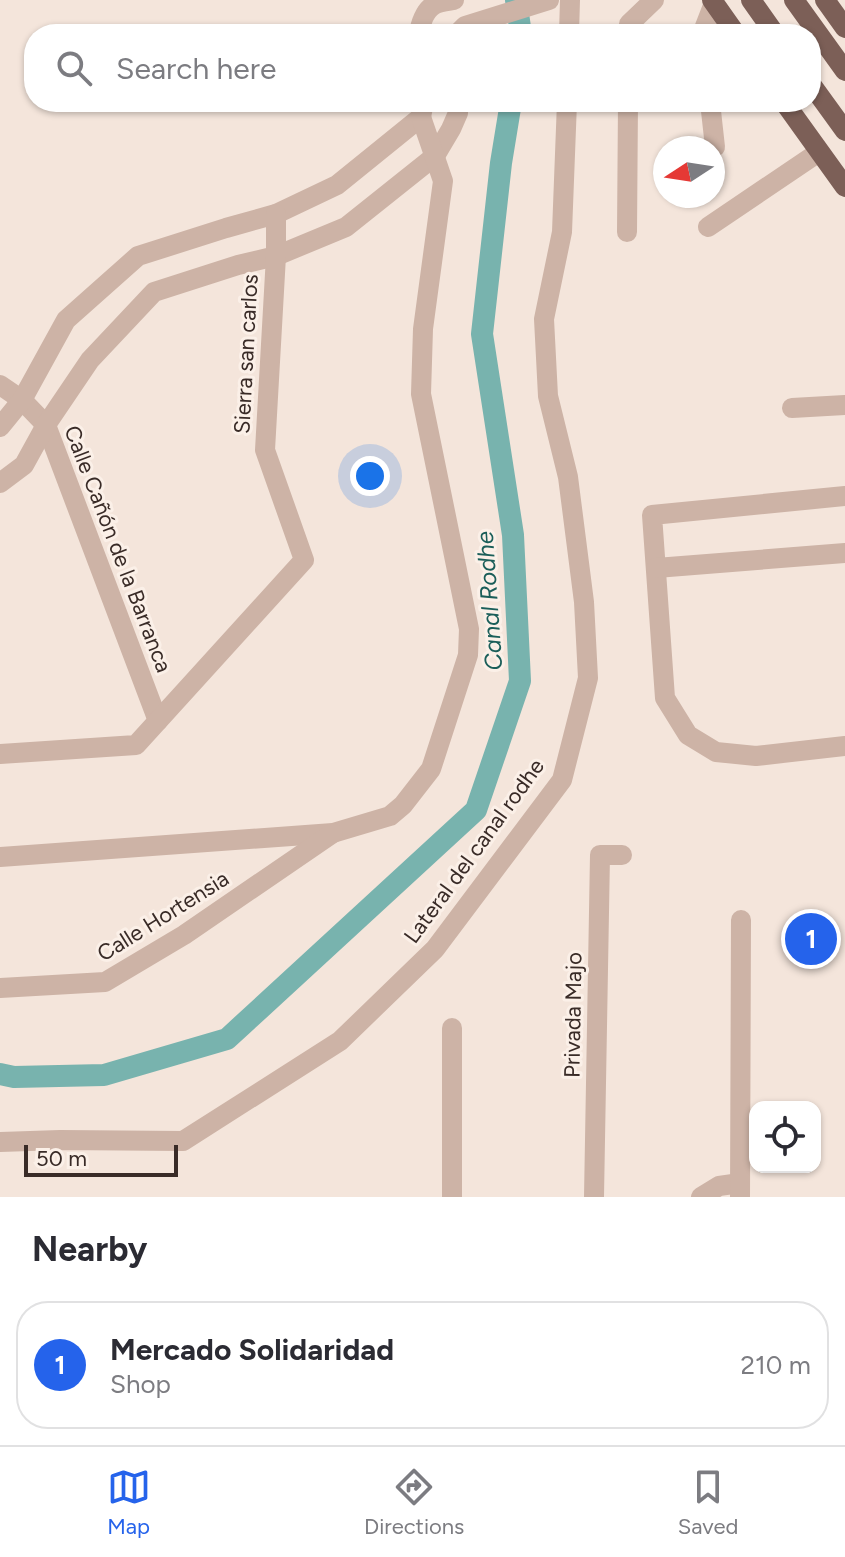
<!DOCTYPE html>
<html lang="en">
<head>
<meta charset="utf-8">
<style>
  body { margin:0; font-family:Figtree,sans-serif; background:#f2f2f3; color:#2b2b33 }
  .controls { position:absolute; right:24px; bottom:24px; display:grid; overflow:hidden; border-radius:16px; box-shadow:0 2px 6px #0004 }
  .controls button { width:72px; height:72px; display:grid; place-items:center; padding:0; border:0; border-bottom:2px solid #e1e1e2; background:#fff; color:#2b2b33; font:40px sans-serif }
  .compass { position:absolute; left:653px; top:136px; width:72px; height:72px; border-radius:50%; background:#fff; box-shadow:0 2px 6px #0004; rotate:258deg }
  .scale { position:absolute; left:24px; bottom:20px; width:154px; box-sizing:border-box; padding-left:8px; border:4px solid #392b27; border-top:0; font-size:22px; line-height:28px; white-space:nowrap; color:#392b27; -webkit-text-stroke:6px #fbf0e8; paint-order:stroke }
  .you { position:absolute; left:370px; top:476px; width:28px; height:28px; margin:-20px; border:6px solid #fff; border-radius:50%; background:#1a73e8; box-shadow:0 0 0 12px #1a73e833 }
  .badge { display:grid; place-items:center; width:52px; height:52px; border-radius:50%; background:#2563eb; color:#fff; font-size:26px; font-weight:700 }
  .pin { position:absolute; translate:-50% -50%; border:4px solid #fff; box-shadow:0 2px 8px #0006 }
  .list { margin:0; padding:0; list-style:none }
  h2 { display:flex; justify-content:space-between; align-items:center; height:104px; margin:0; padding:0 32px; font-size:34px }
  h2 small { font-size:26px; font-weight:400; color:#7c7c81 }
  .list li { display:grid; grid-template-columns:52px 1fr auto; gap:24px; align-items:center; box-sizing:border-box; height:128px; margin:0 16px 16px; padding:0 16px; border:2px solid #e1e1e2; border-radius:32px }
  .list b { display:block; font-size:30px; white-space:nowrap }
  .list p { margin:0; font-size:26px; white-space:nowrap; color:#7c7c81 }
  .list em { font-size:26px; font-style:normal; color:#7c7c81 }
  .icon { flex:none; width:44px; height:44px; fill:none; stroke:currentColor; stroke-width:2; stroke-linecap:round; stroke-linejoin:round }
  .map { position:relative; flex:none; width:845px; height:1197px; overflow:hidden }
  .search { position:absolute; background:#fff; box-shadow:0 2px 6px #0004; left:24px; right:24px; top:24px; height:88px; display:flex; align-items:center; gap:20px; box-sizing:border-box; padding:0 28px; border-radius:32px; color:#7c7c81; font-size:30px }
  .sheet { height:248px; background:#fff }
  nav { display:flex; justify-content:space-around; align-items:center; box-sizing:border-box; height:112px; border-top:2px solid #e1e1e2; background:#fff; font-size:22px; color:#7c7c81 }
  nav a { display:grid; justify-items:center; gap:4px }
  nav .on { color:#2563eb }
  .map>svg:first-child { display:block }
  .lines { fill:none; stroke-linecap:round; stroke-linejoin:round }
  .canal { stroke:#78b3ae; stroke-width:22 }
  .minor { stroke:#cdb3a6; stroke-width:20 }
  .major { stroke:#7c5f57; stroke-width:20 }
  .labels { text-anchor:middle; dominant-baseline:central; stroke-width:6; stroke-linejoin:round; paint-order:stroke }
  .street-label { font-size:22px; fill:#392b27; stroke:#fbf0e8 }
  .water-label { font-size:24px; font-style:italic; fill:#1a5e59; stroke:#fbf0e8 }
</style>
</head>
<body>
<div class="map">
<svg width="845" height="1197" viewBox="0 0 845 1197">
  <rect width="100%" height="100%" fill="#f4e5db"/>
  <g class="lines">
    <g class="canal">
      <path d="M 516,0 L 521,34"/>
      <path d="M 0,1074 L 14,1077 L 104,1075 L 227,1039 L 476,810 L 520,681 L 513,535 L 482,334 L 501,163 L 511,102"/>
    </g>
    <g class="minor">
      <path d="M 419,34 C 420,24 425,10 434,5 C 439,2 449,1 454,0"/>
      <path d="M 457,34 L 465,26 L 549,0"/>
      <path d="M 569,34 L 570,0"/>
      <path d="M 629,34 L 629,24 L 654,0"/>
      <path d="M 702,34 L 714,3"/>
      <path d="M 710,102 L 715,147"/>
      <path d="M 708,227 L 819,152"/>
      <path d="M 627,232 L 628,102"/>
      <path d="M 0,385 L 22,400 L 46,425 L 158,721"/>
      <path d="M 792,408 L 845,405"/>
      <path d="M 0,427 L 22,400 L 66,320 L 138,256 L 226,228 L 276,214 L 337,185 L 421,117 L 424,102"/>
      <path d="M 0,483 L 24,465 L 46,425 L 90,360 L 154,292 L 238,265 L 276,256 L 346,227 L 435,156 L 451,129 L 458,113 L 457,102"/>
      <path d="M 845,496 L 652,515 L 665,698 L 688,735 L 716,752 L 756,756 L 845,746"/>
      <path d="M 656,568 L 845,553"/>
      <path d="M 0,754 L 136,745 L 304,560 L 265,450 L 276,256 L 276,214"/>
      <path d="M 0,857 L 333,833 L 390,816 L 403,805 L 431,769 L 468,655 L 469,629 L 421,394 L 423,329 L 443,181 L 421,117"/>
      <path d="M 0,988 L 105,982 L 184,935 L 333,833"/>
      <path d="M 0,1142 L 60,1140 L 183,1141 L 340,1041 L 435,949 L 562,780 L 588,678 L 584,602 L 568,477 L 548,396 L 544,319 L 562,232 L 567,102"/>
      <path d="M 452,1197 L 452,1028"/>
      <path d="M 594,1197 L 600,855 L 622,855"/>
      <path d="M 701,1197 L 719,1186 L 740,1183"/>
      <path d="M 740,1197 L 741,920"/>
    </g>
    <g class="major">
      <path d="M 712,0 L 736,34"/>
      <path d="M 751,0 L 775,34"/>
      <path d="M 794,0 L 845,71"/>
      <path d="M 825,0 L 845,28"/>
      <path d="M 811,84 L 845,131"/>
      <path d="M 784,102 L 845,187"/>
    </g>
  </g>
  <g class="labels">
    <g class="street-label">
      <text transform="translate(246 354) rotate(-87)">Sierra san carlos</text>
      <text transform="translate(118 549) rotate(69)">Calle Cañón de la Barranca</text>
      <text transform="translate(474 851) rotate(-54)">Lateral del canal rodhe</text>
      <text transform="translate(163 916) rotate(-32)">Calle Hortensia</text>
      <text transform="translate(573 1015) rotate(-89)">Privada Majo</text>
    </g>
    <g class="water-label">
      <text transform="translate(489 601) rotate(-94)">Canal Rodhe</text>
    </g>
  </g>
</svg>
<div class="controls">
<button><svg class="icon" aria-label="locate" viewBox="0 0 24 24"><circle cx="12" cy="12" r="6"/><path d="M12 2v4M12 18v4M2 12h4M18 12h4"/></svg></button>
</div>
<svg class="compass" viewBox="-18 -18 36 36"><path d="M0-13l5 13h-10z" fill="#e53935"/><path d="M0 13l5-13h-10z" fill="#7c7c81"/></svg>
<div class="scale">50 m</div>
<div class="you"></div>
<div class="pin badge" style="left:811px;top:939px">1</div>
<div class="search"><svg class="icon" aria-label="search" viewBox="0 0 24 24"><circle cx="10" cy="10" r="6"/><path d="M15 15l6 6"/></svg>Search here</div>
</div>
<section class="sheet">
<h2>Nearby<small></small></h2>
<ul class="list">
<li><span class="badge">1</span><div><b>Mercado Solidaridad</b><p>Shop</p></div><em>210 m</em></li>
</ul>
</section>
<nav>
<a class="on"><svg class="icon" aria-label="map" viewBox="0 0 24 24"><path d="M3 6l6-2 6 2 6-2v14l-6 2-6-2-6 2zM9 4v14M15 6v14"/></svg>Map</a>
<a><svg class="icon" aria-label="directions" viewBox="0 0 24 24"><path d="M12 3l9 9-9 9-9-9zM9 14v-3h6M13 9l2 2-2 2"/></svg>Directions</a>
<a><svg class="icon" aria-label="saved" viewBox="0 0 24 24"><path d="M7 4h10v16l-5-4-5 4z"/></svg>Saved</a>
</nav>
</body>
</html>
